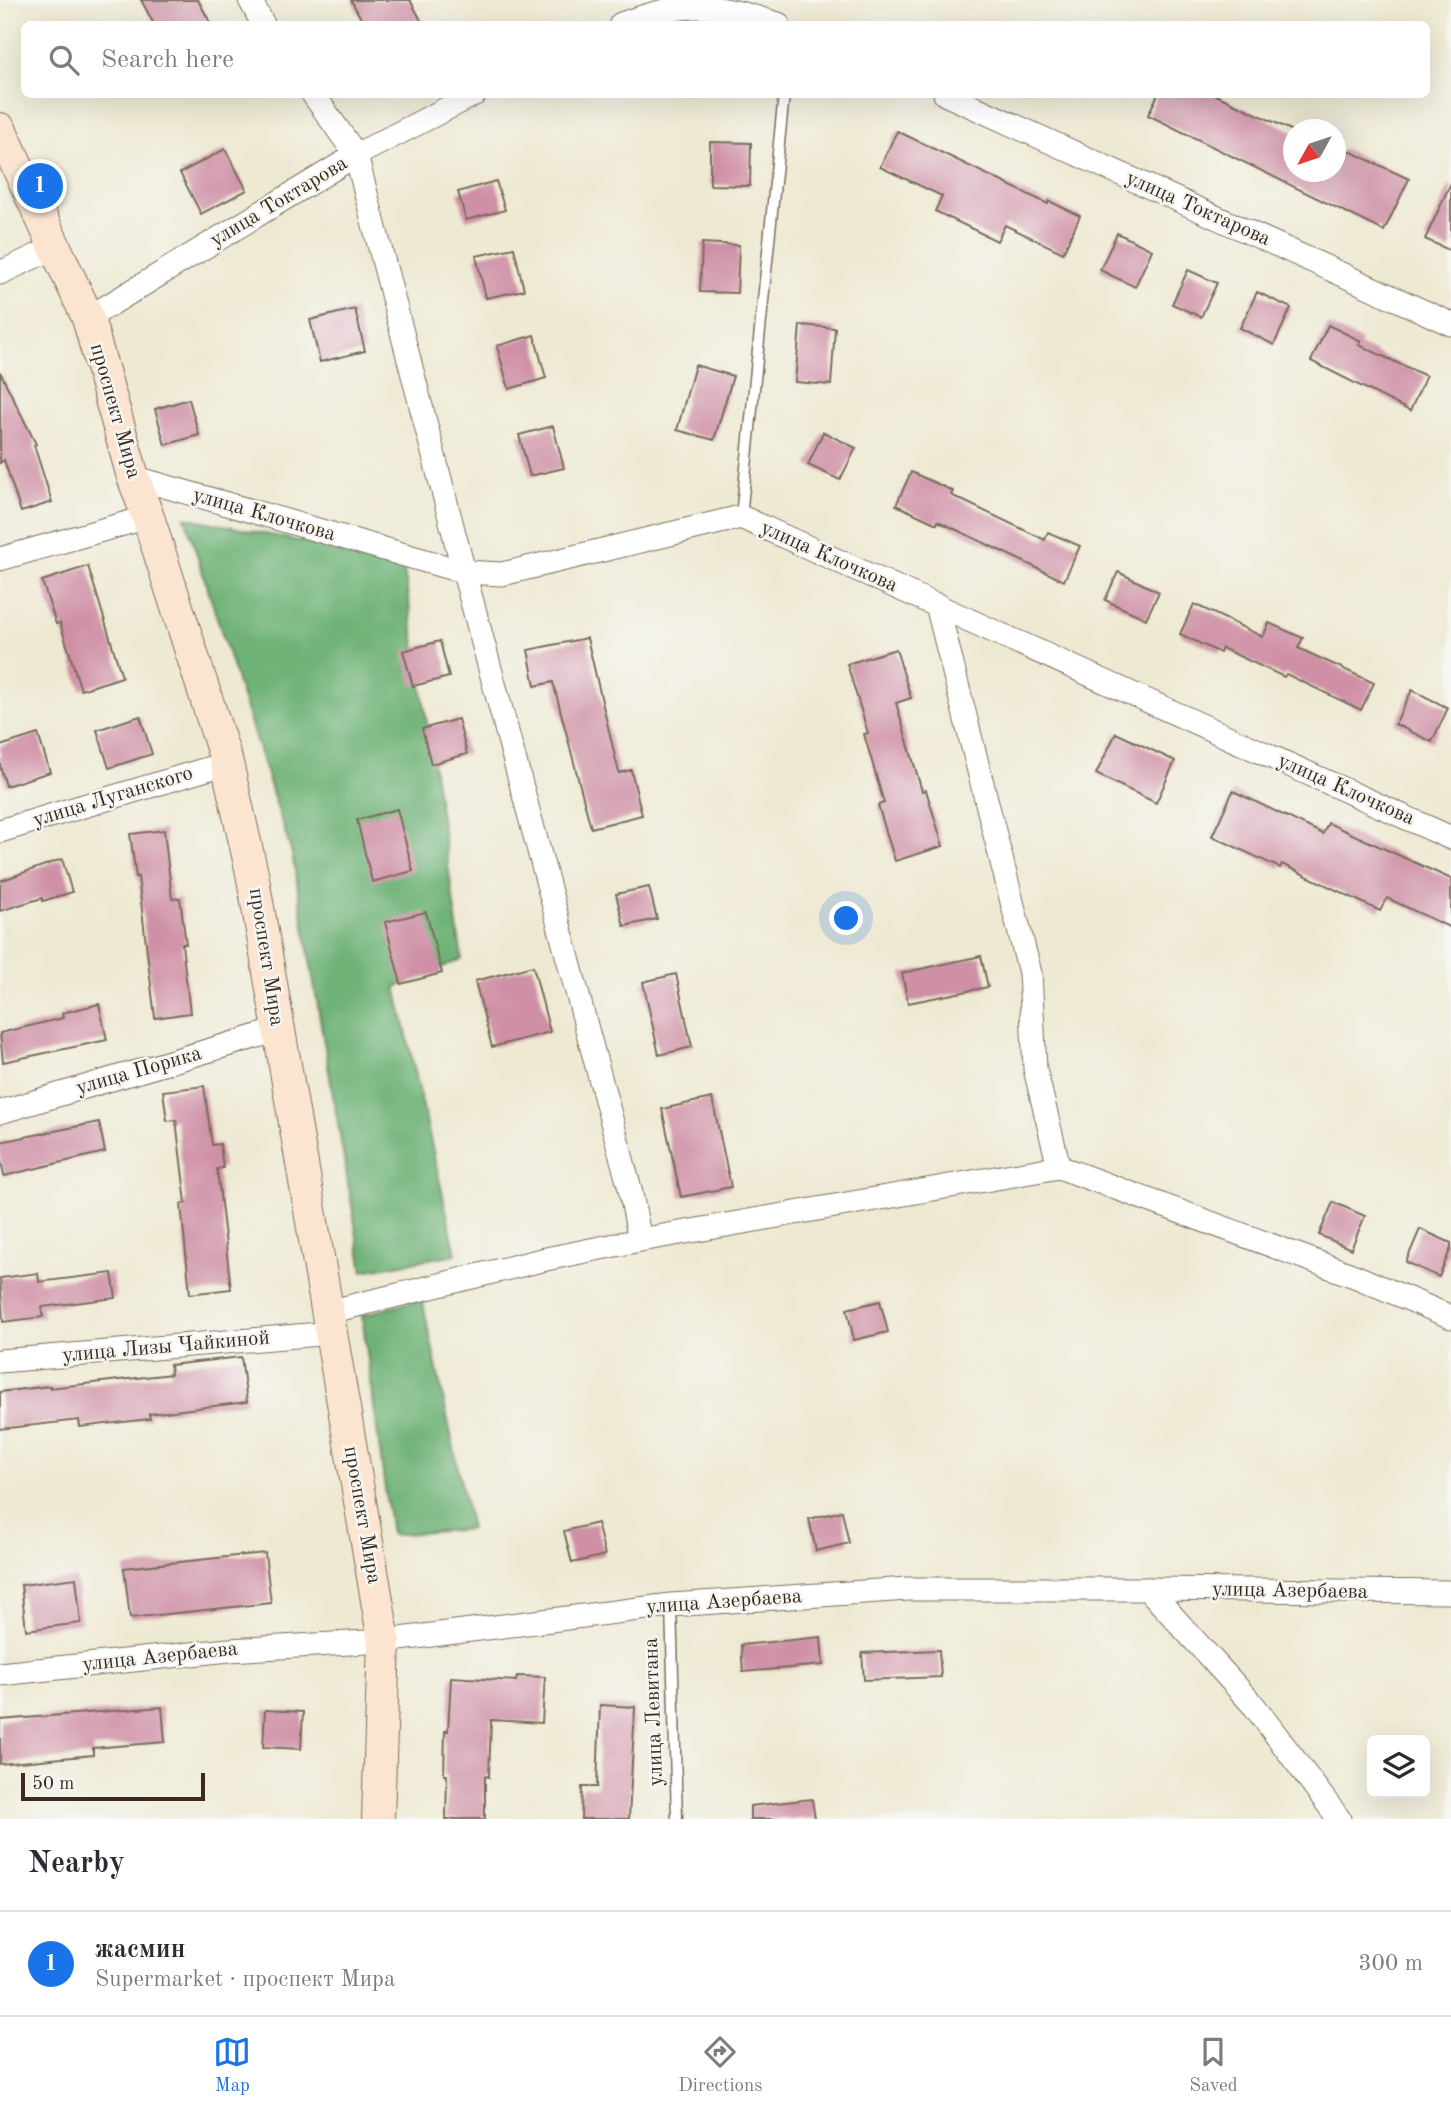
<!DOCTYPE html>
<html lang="en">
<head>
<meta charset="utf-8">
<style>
  body { margin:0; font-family:"Old Standard TT",serif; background:#f2f2f3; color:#2b2b33 }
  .controls { position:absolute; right:21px; bottom:21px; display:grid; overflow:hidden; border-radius:10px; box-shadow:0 7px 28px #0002 }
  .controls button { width:63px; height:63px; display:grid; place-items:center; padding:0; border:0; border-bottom:2px solid #e1e1e2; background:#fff; color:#2b2b33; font:35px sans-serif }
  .compass { position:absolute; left:1283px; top:119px; width:63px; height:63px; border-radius:50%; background:#fff; box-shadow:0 7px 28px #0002; rotate:230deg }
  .scale { position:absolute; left:21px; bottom:18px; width:184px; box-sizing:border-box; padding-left:7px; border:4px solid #3b2a1e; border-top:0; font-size:19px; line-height:24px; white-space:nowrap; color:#3b2a1e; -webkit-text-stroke:5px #f6f6f2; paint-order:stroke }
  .you { position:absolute; left:847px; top:919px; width:24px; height:24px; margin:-18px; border:5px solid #fff; border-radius:50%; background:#1a73e8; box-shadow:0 0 0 10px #1a73e833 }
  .badge { display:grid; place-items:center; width:46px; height:46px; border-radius:50%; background:#1a73e8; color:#fff; font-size:23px; font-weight:700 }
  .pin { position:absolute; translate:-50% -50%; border:4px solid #fff; box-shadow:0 2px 7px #0006 }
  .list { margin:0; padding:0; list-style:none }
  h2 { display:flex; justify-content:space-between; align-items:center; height:91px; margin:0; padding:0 28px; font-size:30px }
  h2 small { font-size:23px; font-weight:400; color:#7c7c81 }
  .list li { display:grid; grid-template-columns:46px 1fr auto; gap:21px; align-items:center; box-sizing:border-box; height:105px; padding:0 28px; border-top:2px solid #e1e1e2 }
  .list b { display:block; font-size:26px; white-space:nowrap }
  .list p { margin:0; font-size:23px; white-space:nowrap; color:#7c7c81 }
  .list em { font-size:23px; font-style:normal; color:#7c7c81 }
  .icon { flex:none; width:38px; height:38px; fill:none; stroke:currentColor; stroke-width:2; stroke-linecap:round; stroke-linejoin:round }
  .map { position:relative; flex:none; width:1451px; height:1819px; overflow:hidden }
  .search { position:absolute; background:#fff; box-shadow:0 7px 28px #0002; left:21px; right:21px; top:21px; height:77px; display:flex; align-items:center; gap:18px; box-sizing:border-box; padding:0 24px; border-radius:10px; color:#7c7c81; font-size:26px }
  .sheet { height:196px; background:#fff }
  nav { display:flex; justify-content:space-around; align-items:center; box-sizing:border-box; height:98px; border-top:2px solid #e1e1e2; background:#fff; font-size:19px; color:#7c7c81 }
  nav a { display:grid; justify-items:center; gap:4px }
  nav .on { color:#1a73e8 }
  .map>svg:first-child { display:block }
  .forest { fill:#6eb277; stroke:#546e4a; stroke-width:2 }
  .building { fill:#cf90a6 }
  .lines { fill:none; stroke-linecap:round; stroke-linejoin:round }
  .service-casing { stroke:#7a6d5d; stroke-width:13 }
  .minor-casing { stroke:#7a6d5d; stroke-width:25 }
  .secondary-casing { stroke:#7a6d5d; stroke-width:34 }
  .service { stroke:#fff; stroke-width:10 }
  .minor { stroke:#fff; stroke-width:23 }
  .secondary { stroke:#fce5d0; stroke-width:32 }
  .labels { text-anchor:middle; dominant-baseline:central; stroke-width:5; stroke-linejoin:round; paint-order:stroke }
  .street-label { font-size:21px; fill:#3b2a1e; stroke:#f6f6f2 }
</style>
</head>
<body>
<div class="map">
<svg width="1451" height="1819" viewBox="0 0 1451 1819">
  <rect width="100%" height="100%" fill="#f6f6f2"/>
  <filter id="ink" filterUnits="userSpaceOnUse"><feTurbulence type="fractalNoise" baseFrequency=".0143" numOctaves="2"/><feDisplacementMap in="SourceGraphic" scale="14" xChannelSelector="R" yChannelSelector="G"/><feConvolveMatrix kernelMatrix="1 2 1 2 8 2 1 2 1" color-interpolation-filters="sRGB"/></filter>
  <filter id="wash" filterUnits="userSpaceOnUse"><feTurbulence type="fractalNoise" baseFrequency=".00686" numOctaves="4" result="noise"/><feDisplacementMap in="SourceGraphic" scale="28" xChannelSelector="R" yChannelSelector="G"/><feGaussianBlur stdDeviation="1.57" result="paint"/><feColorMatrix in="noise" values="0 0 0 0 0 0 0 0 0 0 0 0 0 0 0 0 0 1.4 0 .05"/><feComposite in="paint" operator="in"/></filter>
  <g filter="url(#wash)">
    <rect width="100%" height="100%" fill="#eee9d2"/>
    <g class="forest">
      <path d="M 185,517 L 403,563 L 462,959 L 396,987 L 456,1254 L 363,1271 L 292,854 Z"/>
      <path d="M 422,1299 L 471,1529 L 391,1535 L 362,1315 Z"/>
    </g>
    <g id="blocks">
      <g class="building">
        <path d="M 141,0 L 198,0 L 211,24 L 154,24 Z"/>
        <path d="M 351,0 L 410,0 L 423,24 L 364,24 Z"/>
        <path d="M 1158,94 L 1214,94 L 1293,131 L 1293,172 L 1335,172 L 1335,164 L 1343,148 L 1409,179 L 1384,231 L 1148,115 Z"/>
        <path d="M 897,131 L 1048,204 L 1049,201 L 1080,216 L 1063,253 L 1005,225 L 997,241 L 935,211 L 942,196 L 880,167 Z"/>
        <path d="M 710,142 L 751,143 L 750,186 L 710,185 Z"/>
        <path d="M 225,149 L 247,190 L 201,214 L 180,173 Z"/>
        <path d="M 496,181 L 505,210 L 466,220 L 458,192 Z"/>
        <path d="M 1451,183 L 1451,251 L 1425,239 Z"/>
        <path d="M 1117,233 L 1152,250 L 1135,287 L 1100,270 Z"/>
        <path d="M 702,243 L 739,245 L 737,293 L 700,292 Z"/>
        <path d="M 514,248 L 524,290 L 486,298 L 476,256 Z"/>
        <path d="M 1188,270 L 1217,283 L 1201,317 L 1172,304 Z"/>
        <path d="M 1257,292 L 1291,308 L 1274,345 L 1240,328 Z"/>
        <path d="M 355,309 L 365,351 L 320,362 L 310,320 Z"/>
        <path d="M 800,325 L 835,328 L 831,385 L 795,382 Z"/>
        <path d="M 1328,325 L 1361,341 L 1359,345 L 1426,376 L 1410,411 L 1311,361 Z"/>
        <path d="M 534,335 L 546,378 L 509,389 L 497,346 Z"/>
        <path d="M 695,365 L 733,376 L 714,440 L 677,430 Z"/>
        <path d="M 0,372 L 36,444 L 34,445 L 52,502 L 21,512 L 4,460 L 0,463 Z"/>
        <path d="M 189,399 L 199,435 L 165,445 L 155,409 Z"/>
        <path d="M 553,426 L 564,468 L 530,476 L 519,435 Z"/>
        <path d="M 823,432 L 856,448 L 840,480 L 808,465 Z"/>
        <path d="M 911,472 L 953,491 L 951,495 L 1045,540 L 1048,532 L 1080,546 L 1064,581 L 938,521 L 937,524 L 896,505 Z"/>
        <path d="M 88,566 L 122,677 L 81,690 L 60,623 L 56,624 L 42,581 Z"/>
        <path d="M 1118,572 L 1159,592 L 1146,619 L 1105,600 Z"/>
        <path d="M 1194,604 L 1263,637 L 1269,623 L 1303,638 L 1298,648 L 1374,683 L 1361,710 L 1286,674 L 1284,677 L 1222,648 L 1220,653 L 1180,634 Z"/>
        <path d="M 587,638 L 619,773 L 631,770 L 642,815 L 591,828 L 553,682 L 535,686 L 528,650 Z"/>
        <path d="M 440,641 L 449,677 L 413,686 L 403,651 Z"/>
        <path d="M 896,649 L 911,698 L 896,703 L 922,791 L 926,790 L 943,846 L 895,861 L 878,805 L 884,803 L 864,734 L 868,733 L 847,664 Z"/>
        <path d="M 1412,690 L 1448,708 L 1432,742 L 1395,724 Z"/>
        <path d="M 140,716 L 152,754 L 109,768 L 97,730 Z"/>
        <path d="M 458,719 L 467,754 L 431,764 L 422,729 Z"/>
        <path d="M 1116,733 L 1175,761 L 1156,803 L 1096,774 Z"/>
        <path d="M 38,734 L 50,772 L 6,786 L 0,766 L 0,746 Z"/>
        <path d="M 1233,791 L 1323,834 L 1328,823 L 1451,879 L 1451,928 L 1387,898 L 1380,911 L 1282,864 L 1280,868 L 1212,836 Z"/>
        <path d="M 397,809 L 413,871 L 372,882 L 357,820 Z"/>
        <path d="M 164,830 L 172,899 L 180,898 L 186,944 L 182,944 L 190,1013 L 155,1018 L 138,877 L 136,877 L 130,834 Z"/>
        <path d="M 62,859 L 72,892 L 43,901 L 42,898 L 0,911 L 0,881 Z"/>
        <path d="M 649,887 L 657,919 L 624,926 L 616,894 Z"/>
        <path d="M 426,912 L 442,973 L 401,984 L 385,922 Z"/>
        <path d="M 981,956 L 988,987 L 908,1003 L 902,973 Z"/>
        <path d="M 533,966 L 550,1032 L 492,1047 L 475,981 Z"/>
        <path d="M 676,974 L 692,1047 L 659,1055 L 643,982 Z"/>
        <path d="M 99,1004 L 107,1040 L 3,1062 L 0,1033 L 63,1018 L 62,1013 Z"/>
        <path d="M 204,1086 L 212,1145 L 220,1144 L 223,1168 L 217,1169 L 231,1289 L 190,1294 L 181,1204 L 186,1203 L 176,1120 L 167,1121 L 163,1091 Z"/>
        <path d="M 712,1098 L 731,1187 L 681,1197 L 662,1109 Z"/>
        <path d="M 99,1122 L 105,1152 L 4,1176 L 0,1156 L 0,1142 Z"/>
        <path d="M 1333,1202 L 1365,1216 L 1351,1249 L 1319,1235 Z"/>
        <path d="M 1420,1229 L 1451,1243 L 1451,1248 L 1439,1277 L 1406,1262 Z"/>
        <path d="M 38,1273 L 39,1282 L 112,1273 L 116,1298 L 42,1307 L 43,1317 L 3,1322 L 0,1278 Z"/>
        <path d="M 880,1301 L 888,1332 L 854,1340 L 847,1309 Z"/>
        <path d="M 241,1357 L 247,1402 L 149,1414 L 150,1419 L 80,1427 L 79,1420 L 0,1429 L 0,1392 L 50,1386 L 50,1388 L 171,1374 L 170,1365 Z"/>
        <path d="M 842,1511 L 849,1543 L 816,1551 L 809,1519 Z"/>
        <path d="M 597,1523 L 605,1555 L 572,1563 L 564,1531 Z"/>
        <path d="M 265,1553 L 271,1603 L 130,1618 L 124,1568 Z"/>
        <path d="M 76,1578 L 81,1623 L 26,1630 L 21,1585 Z"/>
        <path d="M 821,1637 L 823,1665 L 743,1672 L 741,1645 Z"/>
        <path d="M 939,1650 L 941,1677 L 864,1680 L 862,1653 Z"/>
        <path d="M 517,1676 L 545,1677 L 542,1723 L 491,1720 L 489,1777 L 485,1776 L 485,1819 L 446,1819 L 447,1775 L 444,1775 L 445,1731 L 448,1731 L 451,1677 L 516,1681 Z"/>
        <path d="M 600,1705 L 635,1707 L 629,1819 L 581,1819 L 582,1787 L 597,1787 Z"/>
        <path d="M 162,1707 L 165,1742 L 93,1748 L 93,1755 L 0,1764 L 0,1720 Z"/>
        <path d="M 265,1710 L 303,1712 L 301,1749 L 263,1747 Z"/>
        <path d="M 812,1799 L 815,1819 L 750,1819 L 750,1806 Z"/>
      </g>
    </g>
  </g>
  <g filter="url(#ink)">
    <use href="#blocks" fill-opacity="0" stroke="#7a6d5d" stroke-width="2"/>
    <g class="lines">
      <defs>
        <g id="service">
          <path d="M 741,517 L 784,94"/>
          <path d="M 671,1605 L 677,1819"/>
        </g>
        <g id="minor">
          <path d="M 250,0 L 263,24"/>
          <path d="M 621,24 C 689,0 710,3 778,24"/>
          <path d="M 313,94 L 356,155 L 464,572 L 630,1189 L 640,1240 L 546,1259 L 328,1312"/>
          <path d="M 945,94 L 1451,324"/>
          <path d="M 0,273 L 53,248"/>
          <path d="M 88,318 L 356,155 L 475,94"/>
          <path d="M 133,477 L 464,572 L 502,574 L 741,517 L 1451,838"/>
          <path d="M 0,559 L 148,517"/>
          <path d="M 937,605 L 1030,973 L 1035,1069 L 1059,1167"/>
          <path d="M 0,831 L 227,763"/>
          <path d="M 0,1112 L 278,1030"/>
          <path d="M 640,1240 L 1059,1167 L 1357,1277 L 1451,1317"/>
          <path d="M 0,1361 L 332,1333"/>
          <path d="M 1148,1589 L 1255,1707 L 1339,1819"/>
          <path d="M 0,1674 L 229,1650 L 384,1641 L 671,1605 L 908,1589 L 1148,1589 L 1451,1592"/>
        </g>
        <path id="secondary" d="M 0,129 L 88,318 L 133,477 L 148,517 L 227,763 L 252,873 L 384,1641 L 378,1819"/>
      </defs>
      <use href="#service" class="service-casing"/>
      <use href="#minor" class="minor-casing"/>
      <use href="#secondary" class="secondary-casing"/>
      <use href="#service" class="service"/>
      <use href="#minor" class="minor"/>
      <use href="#secondary" class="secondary"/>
    </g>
  </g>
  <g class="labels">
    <g class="street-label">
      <text transform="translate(279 202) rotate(-31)">улица Токтарова</text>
      <text transform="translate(1198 209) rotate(24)">улица Токтарова</text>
      <text transform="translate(115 411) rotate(74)">проспект Мира</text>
      <text transform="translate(264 515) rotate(16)">улица Клочкова</text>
      <text transform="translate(829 557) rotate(24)">улица Клочкова</text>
      <text transform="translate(1346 790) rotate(24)">улица Клочкова</text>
      <text transform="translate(113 797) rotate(-17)">улица Луганского</text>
      <text transform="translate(266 957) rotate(81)">проспект Мира</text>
      <text transform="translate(139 1071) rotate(-16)">улица Порика</text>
      <text transform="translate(166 1347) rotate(-5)">улица Лизы Чайкиной</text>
      <text transform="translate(362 1515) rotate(80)">проспект Мира</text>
      <text transform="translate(1290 1591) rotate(1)">улица Азербаева</text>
      <text transform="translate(724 1602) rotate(-4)">улица Азербаева</text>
      <text transform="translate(160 1657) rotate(-6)">улица Азербаева</text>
      <text transform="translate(654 1712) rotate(-92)">улица Левитана</text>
    </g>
  </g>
</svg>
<div class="controls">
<button><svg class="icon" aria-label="layers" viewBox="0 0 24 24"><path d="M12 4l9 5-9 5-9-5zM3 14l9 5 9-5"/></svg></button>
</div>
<svg class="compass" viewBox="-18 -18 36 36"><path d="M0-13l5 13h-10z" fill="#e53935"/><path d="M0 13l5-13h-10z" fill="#7c7c81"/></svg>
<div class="scale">50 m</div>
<div class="you"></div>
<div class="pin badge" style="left:40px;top:186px">1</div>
<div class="search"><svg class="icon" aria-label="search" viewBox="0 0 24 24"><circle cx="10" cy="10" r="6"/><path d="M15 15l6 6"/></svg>Search here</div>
</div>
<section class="sheet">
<h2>Nearby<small></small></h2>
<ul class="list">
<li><span class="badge">1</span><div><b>жасмин</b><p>Supermarket · проспект Мира</p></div><em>300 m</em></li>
</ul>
</section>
<nav>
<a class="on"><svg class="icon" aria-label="map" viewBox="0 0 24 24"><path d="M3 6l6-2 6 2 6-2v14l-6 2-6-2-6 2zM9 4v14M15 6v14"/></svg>Map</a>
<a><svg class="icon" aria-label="directions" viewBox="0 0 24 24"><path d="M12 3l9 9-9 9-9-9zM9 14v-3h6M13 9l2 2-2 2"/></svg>Directions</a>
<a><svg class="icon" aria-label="saved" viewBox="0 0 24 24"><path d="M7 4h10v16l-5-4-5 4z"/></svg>Saved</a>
</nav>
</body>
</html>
